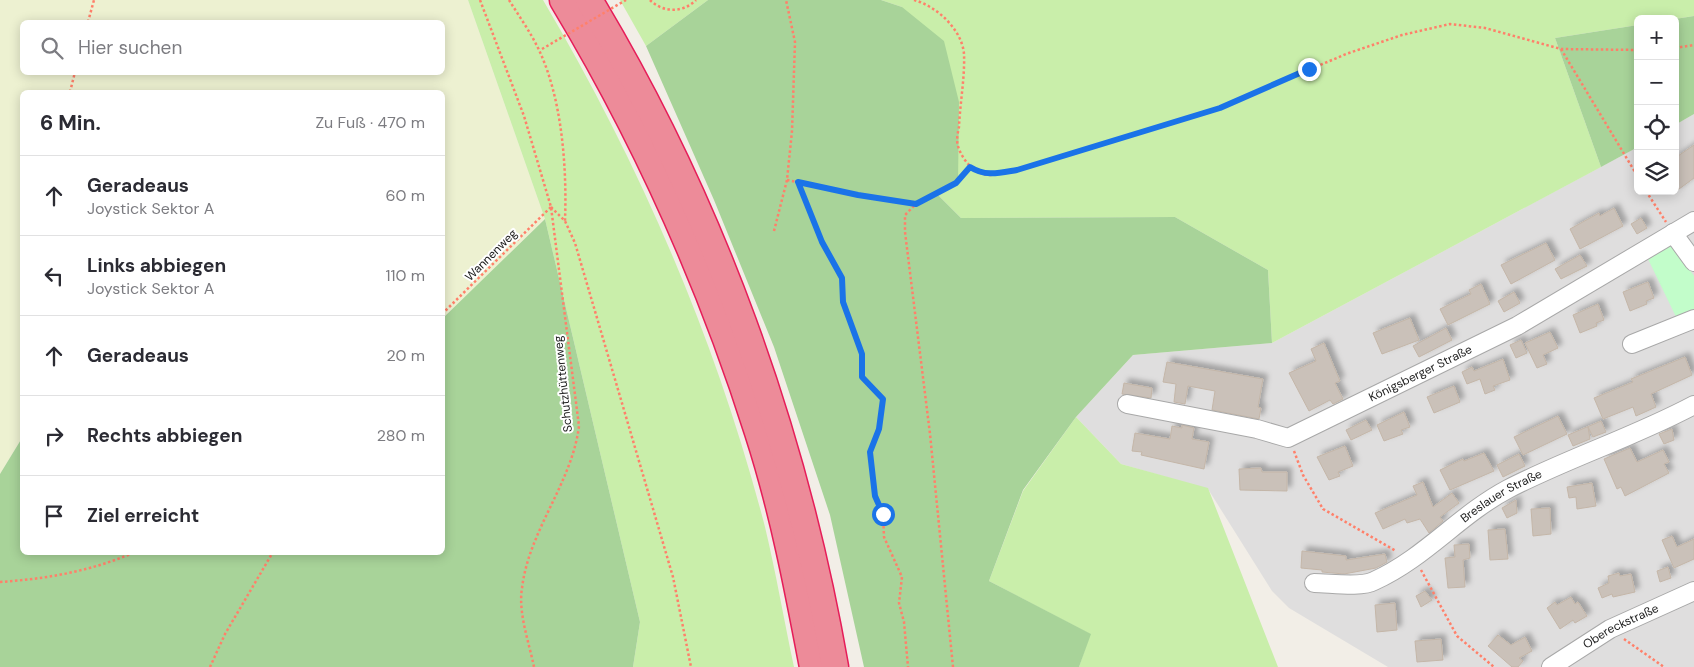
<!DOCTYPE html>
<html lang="de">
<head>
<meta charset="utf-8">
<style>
  body { margin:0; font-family:"DM Sans",sans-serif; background:#f7f7f7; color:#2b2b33 }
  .controls { position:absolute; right:15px; top:15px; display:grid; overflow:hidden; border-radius:8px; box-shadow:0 2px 12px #0003 }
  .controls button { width:45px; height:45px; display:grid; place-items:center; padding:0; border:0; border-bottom:1px solid #e1e1e2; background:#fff; color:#2b2b33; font:25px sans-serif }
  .stop { position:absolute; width:15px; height:15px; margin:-11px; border:4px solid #1a73e8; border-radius:50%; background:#fff }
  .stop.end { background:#1a73e8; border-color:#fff; box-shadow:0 1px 5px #0008 }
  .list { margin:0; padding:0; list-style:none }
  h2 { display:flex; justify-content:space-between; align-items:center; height:65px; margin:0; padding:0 20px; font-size:21px }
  h2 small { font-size:16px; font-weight:400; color:#7c7c81 }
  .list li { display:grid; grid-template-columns:32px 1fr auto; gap:15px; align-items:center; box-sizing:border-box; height:80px; padding:0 20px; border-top:1px solid #e1e1e2 }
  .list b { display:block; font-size:19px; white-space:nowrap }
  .list p { margin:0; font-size:16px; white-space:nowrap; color:#7c7c81 }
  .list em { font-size:16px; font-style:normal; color:#7c7c81 }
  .icon { flex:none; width:28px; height:28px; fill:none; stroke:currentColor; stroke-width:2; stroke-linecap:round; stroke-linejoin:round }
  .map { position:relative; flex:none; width:1694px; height:667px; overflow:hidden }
  .search { position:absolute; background:#fff; box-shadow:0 2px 12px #0003; left:20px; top:20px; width:425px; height:55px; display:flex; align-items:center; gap:12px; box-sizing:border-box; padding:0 18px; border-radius:8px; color:#7c7c81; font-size:19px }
  .panel { position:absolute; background:#fff; box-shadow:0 2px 12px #0003; left:20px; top:90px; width:425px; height:465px; border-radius:8px }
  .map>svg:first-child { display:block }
  .residential { fill:#dfdede }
  .farmland { fill:#edf1d1; fill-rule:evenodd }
  .grass { fill:#c9eeaa }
  .forest { fill:#a8d399 }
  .park { fill:#c2fdca }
  .building { fill:#cac1b9; stroke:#c4b6a8; filter:url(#shadow) }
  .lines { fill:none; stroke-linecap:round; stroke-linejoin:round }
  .minor-casing { stroke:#a8a8a8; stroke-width:20 }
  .highway-casing { stroke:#e61d59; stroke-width:29 }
  .path { stroke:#ff806a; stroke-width:2.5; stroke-dasharray:2.5 2.5; stroke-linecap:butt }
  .minor { stroke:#fff; stroke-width:18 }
  .highway { stroke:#ed8b99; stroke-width:26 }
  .path-bridge { stroke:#ff806a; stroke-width:2.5; stroke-dasharray:2.5 2.5; stroke-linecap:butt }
  .route { stroke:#1a73e8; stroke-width:6 }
  .labels { text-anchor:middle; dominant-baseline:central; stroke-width:4; stroke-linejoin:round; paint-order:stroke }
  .street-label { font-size:12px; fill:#212121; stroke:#fff }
</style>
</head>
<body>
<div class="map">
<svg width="1694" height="667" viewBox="0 0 1694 667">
  <defs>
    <filter id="shadow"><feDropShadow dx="4.5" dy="-4.5" stdDeviation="2.5" flood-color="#0004"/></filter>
  </defs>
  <rect width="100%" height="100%" fill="#f2eee7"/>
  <path class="residential" d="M 1694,114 L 1694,667 L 1388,667 L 1289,608 L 1272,591 L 1208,489 L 1121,464 L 1076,417 L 1133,355 L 1272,343 L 1638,147 L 1638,191 L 1675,191 L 1675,125 Z"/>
  <path class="farmland" d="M 0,0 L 468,0 L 545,219 L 443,318 L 442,92 L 22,92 L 22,438 L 0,474 ZM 22,22 L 442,22 L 442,72 L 22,72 Z"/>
  <g class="grass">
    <path d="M 468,0 L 543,0 C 640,164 717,342 765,527 C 776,573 784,620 794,667 L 633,667 L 640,622 L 545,219 Z"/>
    <path d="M 620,0 L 708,0 L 646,46 Z"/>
    <path d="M 881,0 L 1694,0 L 1694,16 L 1675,19 L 1638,19 L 1638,25 L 1555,38 L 1601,167 L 1272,343 L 1268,270 L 1175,217 L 961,218 L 936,193 L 902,7 Z"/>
    <path d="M 1076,417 L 1121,464 L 1208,488 L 1278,667 L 1079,667 L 1090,634 L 989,581 L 1023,491 Z"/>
  </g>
  <g class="forest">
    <path d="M 708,0 L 881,0 L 902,7 L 944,41 L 959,102 L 958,184 L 936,193 L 961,218 L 1175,217 L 1268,270 L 1272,343 L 1133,355 L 1076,417 L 1023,490 L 989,581 L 1091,634 L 1079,667 L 864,667 L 830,515 L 774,347 L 714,200 L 646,46 Z"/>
    <path d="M 1694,16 L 1694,114 L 1675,125 L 1675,19 Z"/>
    <path d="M 1638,25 L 1638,147 L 1601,167 L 1555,38 Z"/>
    <path d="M 545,219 L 640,622 L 633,667 L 0,667 L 0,474 L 22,438 L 22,552 L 442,552 L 443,318 Z"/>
  </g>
  <path class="park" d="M 1671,244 L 1694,276 L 1694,314 L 1678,321 L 1648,259 Z"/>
  <g class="building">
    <path d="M 1694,145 L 1694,178 L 1675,192 L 1675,158 Z"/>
    <path d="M 1614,208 L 1623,226 L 1580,249 L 1570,229 L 1599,213 L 1600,216 Z"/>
    <path d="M 1641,218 L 1647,228 L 1637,234 L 1631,224 Z"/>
    <path d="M 1546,243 L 1555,260 L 1511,284 L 1501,265 Z"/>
    <path d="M 1580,255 L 1587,266 L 1561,279 L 1555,269 Z"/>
    <path d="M 1648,282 L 1654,298 L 1646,301 L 1647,304 L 1630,311 L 1623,292 Z"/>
    <path d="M 1481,284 L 1490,304 L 1448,325 L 1440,309 L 1471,294 L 1469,290 Z"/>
    <path d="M 1514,292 L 1520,303 L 1504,312 L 1498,301 Z"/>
    <path d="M 1598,304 L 1604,320 L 1596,323 L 1597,326 L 1580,333 L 1573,315 Z"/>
    <path d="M 1410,318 L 1419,340 L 1382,354 L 1373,333 Z"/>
    <path d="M 1446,328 L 1452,340 L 1419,357 L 1413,346 Z"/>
    <path d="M 1550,332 L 1558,348 L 1543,355 L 1547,364 L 1537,368 L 1525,343 Z"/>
    <path d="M 1521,340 L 1527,353 L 1516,358 L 1510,345 Z"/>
    <path d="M 1324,343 L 1340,381 L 1335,383 L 1343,399 L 1333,404 L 1330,400 L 1309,411 L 1289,373 L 1316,361 L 1311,349 Z"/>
    <path d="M 1685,357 L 1692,375 L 1651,394 L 1656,407 L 1636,416 L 1633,407 L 1603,419 L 1594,398 L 1633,382 L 1631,379 Z"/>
    <path d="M 1503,359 L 1510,380 L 1493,386 L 1495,390 L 1485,394 L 1480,379 L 1467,384 L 1462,372 L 1472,367 L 1474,371 Z"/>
    <path d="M 1167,362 L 1263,379 L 1258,407 L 1261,408 L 1259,419 L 1212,410 L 1215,391 L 1188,386 L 1185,404 L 1174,402 L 1176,384 L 1163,382 Z"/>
    <path d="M 1124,383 L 1152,388 L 1151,398 L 1122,394 Z"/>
    <path d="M 1454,386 L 1460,402 L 1434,413 L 1427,397 Z"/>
    <path d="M 1404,412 L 1410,427 L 1401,430 L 1403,434 L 1384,441 L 1377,425 Z"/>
    <path d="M 1558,416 L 1567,434 L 1523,455 L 1514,437 Z"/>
    <path d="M 1366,420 L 1372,430 L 1351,440 L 1346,430 Z"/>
    <path d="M 1601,421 L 1606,432 L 1593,437 L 1588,427 L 1590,439 L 1573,446 L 1568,435 Z"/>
    <path d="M 1182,425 L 1194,428 L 1192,439 L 1209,442 L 1204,469 L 1141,455 L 1142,452 L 1132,451 L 1135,433 L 1170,439 L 1172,426 L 1182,428 Z"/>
    <path d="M 1672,429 L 1674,440 L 1664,444 L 1659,434 Z"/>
    <path d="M 1345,446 L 1353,466 L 1338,472 L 1340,476 L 1329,480 L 1317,457 Z"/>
    <path d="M 1630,448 L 1637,462 L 1663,450 L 1669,462 L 1664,464 L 1669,473 L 1625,496 L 1621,487 L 1617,489 L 1604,459 Z"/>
    <path d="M 1484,453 L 1494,471 L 1450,490 L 1440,470 L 1463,459 L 1464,461 Z"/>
    <path d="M 1519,454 L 1525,466 L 1503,477 L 1497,465 Z"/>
    <path d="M 1261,468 L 1262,472 L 1287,472 L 1287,491 L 1240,490 L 1239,469 Z"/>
    <path d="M 1423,482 L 1433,507 L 1452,493 L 1459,503 L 1440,517 L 1443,521 L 1429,533 L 1420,519 L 1407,523 L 1405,519 L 1383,529 L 1375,513 L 1417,495 L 1413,486 Z"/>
    <path d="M 1592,483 L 1596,506 L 1577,509 L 1576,497 L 1569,498 L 1567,487 Z"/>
    <path d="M 1516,500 L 1517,513 L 1507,518 L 1502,508 Z"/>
    <path d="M 1550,508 L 1551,534 L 1533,536 L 1531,509 Z"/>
    <path d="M 1505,529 L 1508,559 L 1490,560 L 1488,530 Z"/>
    <path d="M 1672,536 L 1677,547 L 1694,539 L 1694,559 L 1674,568 L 1662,540 Z"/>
    <path d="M 1469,544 L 1470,558 L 1463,560 L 1465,587 L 1448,588 L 1445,558 L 1455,557 L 1454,545 Z"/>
    <path d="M 1302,551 L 1346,556 L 1346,560 L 1385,554 L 1387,562 L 1376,568 L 1344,574 L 1322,572 L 1322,570 L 1301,568 Z"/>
    <path d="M 1668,567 L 1671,578 L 1660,582 L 1657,571 Z"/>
    <path d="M 1619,573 L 1620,576 L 1631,574 L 1635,592 L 1613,597 L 1612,594 L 1602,598 L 1598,588 L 1609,583 L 1608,576 Z"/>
    <path d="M 1425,591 L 1432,600 L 1421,607 L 1416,596 Z"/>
    <path d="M 1571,597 L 1575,604 L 1578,602 L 1587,616 L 1575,623 L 1573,620 L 1560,629 L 1547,608 L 1555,602 L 1557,605 Z"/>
    <path d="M 1395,603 L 1397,630 L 1377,632 L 1375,605 Z"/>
    <path d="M 1498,635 L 1511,645 L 1525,637 L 1532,651 L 1519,658 L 1523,661 L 1518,667 L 1512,667 L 1488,646 Z"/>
    <path d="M 1441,639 L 1443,660 L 1417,662 L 1415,641 Z"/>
  </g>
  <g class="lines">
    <defs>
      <g id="minor">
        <path d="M 1673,233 L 1694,262"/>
        <path d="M 1632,344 L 1694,319"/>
        <path id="s1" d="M 1127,404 L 1257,429 L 1288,438 L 1517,326 L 1694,221"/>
        <path id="s2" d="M 1314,583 C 1330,583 1361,588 1374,581 C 1425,558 1459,515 1508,489 C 1568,458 1634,437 1694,405"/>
        <path id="s3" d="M 1551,667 L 1610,629 L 1694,591"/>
      </g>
      <g id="highway">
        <path d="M 563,0 C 645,136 710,281 758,432 C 783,509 798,588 813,667"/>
        <path d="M 589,0 C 712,204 794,432 835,667"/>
      </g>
    </defs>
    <use href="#minor" class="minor-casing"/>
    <use href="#highway" class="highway-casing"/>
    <g class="path">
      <path d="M 480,0 L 524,116 L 551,207 L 579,426 C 572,483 529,530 522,588 C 518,613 529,642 534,667"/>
      <path d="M 509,0 C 519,16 531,33 539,50 C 562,99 567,167 565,221"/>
      <path d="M 650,0 C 663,13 683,13 696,0"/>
      <path d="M 914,0 C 936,6 962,29 964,54 C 965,77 960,103 959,127 C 958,132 956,140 958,146 C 962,160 975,175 990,175 C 999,175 1008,171 1017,170 L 1220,108 L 1346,54 L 1402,35 L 1450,24 L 1485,28 L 1561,49 L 1638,50"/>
      <path d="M 88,22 L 94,0"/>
      <path d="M 1675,48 L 1694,45"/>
      <path d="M 1561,49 L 1638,177"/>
      <path d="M 70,92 L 75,72"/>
      <path d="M 787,180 L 858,195 L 916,204"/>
      <path d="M 797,182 L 822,242 L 842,278 L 843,302 L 862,354 L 862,377 L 883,399 L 879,429 L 870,452 L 875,496 L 883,514 L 884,537 L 902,577 L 899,603 L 904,622 L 908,667"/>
      <path d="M 1646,191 L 1666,222"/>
      <path d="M 551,207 L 565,221 L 575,243 L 673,577 L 691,667"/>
      <path d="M 774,231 L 787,180 L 792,131 L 795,42 L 786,0"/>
      <path d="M 442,314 L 551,207"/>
      <path d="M 1294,451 L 1303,475 L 1323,509 L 1396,551"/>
      <path d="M 1421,570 L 1457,636 L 1494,667"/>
      <path d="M 0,582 C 46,579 92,571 135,552"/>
      <path d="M 1624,639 L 1664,667"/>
      <path d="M 210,667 L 225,634 L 273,552"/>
      <path d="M 953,667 L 930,434 L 905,232 L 905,215 L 916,204 L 956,183 L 970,167"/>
    </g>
    <use href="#minor" class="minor"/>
    <use href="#highway" class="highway"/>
    <path class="path-bridge" d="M 542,49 L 626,0"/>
  </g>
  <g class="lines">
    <path class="route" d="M 883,514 L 875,496 L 870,452 L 879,429 L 883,399 L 862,377 L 862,354 L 843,302 L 842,278 L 822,242 L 798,182 L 858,195 L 916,204 L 956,183 L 970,167 C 986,177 999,173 1017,170 L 1220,108 L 1309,69"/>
  </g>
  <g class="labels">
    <g class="street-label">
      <text transform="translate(491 255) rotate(-45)">Wannenweg</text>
      <text stroke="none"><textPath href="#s1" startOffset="312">Königsberger Straße</textPath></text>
      <text transform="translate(563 384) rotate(-96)">Schutzhüttenweg</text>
      <text stroke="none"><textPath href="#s2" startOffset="214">Breslauer Straße</textPath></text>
      <text stroke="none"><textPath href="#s3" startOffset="81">Obereckstraße</textPath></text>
    </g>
  </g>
</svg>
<div class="controls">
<button>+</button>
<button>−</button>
<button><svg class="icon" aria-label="locate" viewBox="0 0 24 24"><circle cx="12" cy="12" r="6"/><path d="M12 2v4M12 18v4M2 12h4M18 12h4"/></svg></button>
<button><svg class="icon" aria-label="layers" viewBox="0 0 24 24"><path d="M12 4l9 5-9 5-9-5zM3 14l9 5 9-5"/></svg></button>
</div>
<div class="stop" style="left:883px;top:514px"></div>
<div class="stop end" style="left:1309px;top:69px"></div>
<div class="search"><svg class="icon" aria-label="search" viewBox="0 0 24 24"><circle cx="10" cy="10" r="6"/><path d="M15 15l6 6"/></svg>Hier suchen</div>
<section class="panel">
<h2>6 Min.<small>Zu Fuß · 470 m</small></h2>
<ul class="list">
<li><svg class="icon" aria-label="ahead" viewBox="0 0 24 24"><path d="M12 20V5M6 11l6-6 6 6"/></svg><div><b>Geradeaus</b><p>Joystick Sektor A</p></div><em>60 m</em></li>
<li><svg class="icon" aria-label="left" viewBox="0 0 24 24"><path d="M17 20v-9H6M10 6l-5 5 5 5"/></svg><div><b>Links abbiegen</b><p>Joystick Sektor A</p></div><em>110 m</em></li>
<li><svg class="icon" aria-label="ahead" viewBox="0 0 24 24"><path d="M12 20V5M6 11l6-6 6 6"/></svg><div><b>Geradeaus</b></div><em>20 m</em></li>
<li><svg class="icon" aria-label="right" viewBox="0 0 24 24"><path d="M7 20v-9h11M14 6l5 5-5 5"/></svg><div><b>Rechts abbiegen</b></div><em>280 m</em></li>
<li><svg class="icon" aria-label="arrive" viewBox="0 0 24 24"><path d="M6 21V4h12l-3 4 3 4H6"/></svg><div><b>Ziel erreicht</b></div></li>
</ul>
</section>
</div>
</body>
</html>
